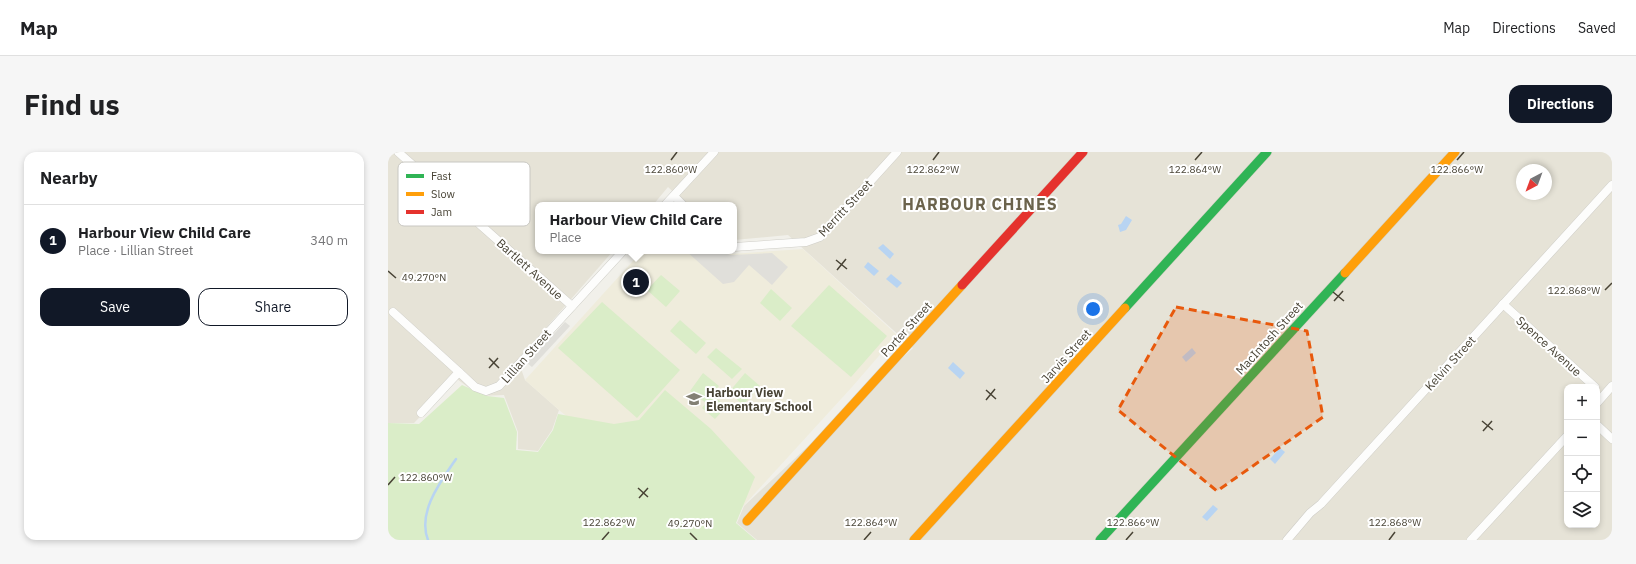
<!DOCTYPE html>
<html lang="en">
<head>
<meta charset="utf-8">
<style>
  body { margin:0; font-family:"IBM Plex Sans",sans-serif; background:#f6f6f6; color:#202124 }
  .controls { position:absolute; right:12px; bottom:12px; display:grid; overflow:hidden; border-radius:8px; box-shadow:0 2px 6px #0003 }
  .controls button { width:36px; height:36px; display:grid; place-items:center; padding:0; border:0; border-bottom:1px solid #e0e0e0; background:#fff; color:#202124; font:20px sans-serif }
  .compass { position:absolute; left:1128px; top:12px; width:36px; height:36px; border-radius:50%; background:#fff; box-shadow:0 2px 6px #0003; rotate:221deg }
  .you { position:absolute; left:705px; top:157px; width:14px; height:14px; margin:-10px; border:3px solid #fff; border-radius:50%; background:#1a73e8; box-shadow:0 0 0 6px #1a73e833 }
  .badge { display:grid; place-items:center; width:26px; height:26px; border-radius:50%; background:#111827; color:#fff; font-size:13px; font-weight:700 }
  .pin { position:absolute; translate:-50% -50%; border:2px solid #fff; box-shadow:0 1px 4px #0006 }
  .popup { position:absolute; left:147px; top:50px; width:202px; height:52px; box-sizing:border-box; display:grid; place-content:center; border-radius:8px; background:#fff; filter:drop-shadow(0 1px 3px #0005); font-size:13px; white-space:nowrap; color:#757577 }
  .popup b { font-size:15px; color:#202124 }
  .popup::after { content:''; position:absolute; left:50%; top:100%; margin-left:-8px; border:8px solid transparent; border-top-color:#fff }
  .list { margin:0; padding:0; list-style:none }
  h2 { display:flex; justify-content:space-between; align-items:center; height:52px; margin:0; padding:0 16px; font-size:17px }
  h2 small { font-size:13px; font-weight:400; color:#757577 }
  .list li { display:grid; grid-template-columns:26px 1fr auto; gap:12px; align-items:center; box-sizing:border-box; height:72px; padding:0 16px; border-top:1px solid #e0e0e0 }
  .list b { display:block; font-size:15px; white-space:nowrap }
  .list p { margin:0; font-size:13px; white-space:nowrap; color:#757577 }
  .list em { font-size:13px; font-style:normal; color:#757577 }
  .actions { display:flex; gap:8px; padding:12px 16px }
  .actions a { flex:1; padding:9px 0; border:1px solid #111827; border-radius:12px; text-align:center; font-size:14px; color:#111827 }
  .actions .main { background:#111827; color:#fff }
  .icon { flex:none; width:22px; height:22px; fill:none; stroke:currentColor; stroke-width:2; stroke-linecap:round; stroke-linejoin:round }
  .map { position:relative; flex:none; width:1224px; height:388px; overflow:hidden; border-radius:12px }
  header { display:flex; align-items:center; gap:24px; box-sizing:border-box; height:56px; padding:0 20px; background:#fff; border-bottom:1px solid #e0e0e0 }
  header strong { font-size:19px }
  nav { display:flex; gap:22px; margin-inline-start:auto; font-size:14px }
  .intro { display:flex; align-items:center; justify-content:space-between; box-sizing:border-box; height:96px; padding:0 24px }
  h1 { margin:0; font-size:28px }
  .button { padding:10px 18px; border-radius:12px; background:#111827; color:#fff; font-size:14px; font-weight:700 }
  main { display:flex; gap:24px; padding:0 24px }
  aside { flex:1; background:#fff; border-radius:12px; box-shadow:0 2px 6px #0003 }
  .map>svg:first-child { display:block }
  .residential { fill:#e6e3d7; fill-rule:evenodd }
  .education { fill:#efecdc }
  .green { fill:#daedc8 }
  .parking { fill:#e0dfda }
  .water { fill:#b8d4f2 }
  .lines { fill:none; stroke-linecap:round; stroke-linejoin:round }
  .stream { stroke:#b8d4f2; stroke-width:2.5 }
  .street-casing { stroke:#cfcec8; stroke-width:9 }
  .fast-casing { stroke:#d1cec1; stroke-width:10 }
  .slow-casing { stroke:#d1cec1; stroke-width:10 }
  .jam-casing { stroke:#d1cec1; stroke-width:10 }
  .street { stroke:#fdfdfc; stroke-width:8 }
  .fast { stroke:#30b455; stroke-width:9 }
  .slow { stroke:#ff9f0a; stroke-width:9 }
  .jam { stroke:#e5322d; stroke-width:9 }
  .marked { fill:#e8590c; fill-opacity:0.2; stroke:#e8590c; stroke-width:3; stroke-dasharray:8 5; stroke-linejoin:round }
  .ticks { fill:none; stroke:#484335; stroke-width:1.5 }
  .labels { text-anchor:middle; dominant-baseline:central; stroke-width:4; stroke-linejoin:round; paint-order:stroke }
  .street-label { font-size:12px; fill:#484335; stroke:#fff }
  .poi-label { font-size:12px; font-weight:bold; fill:#484335; stroke:#fff; text-anchor:start }
  .district-label { font-size:16px; font-weight:bold; letter-spacing:1px; fill:#6b634c; stroke:#fff }
  .key { fill:#fff; stroke:#c8c7c2; stroke-width:1 }
  .key-label { font-size:11px; fill:#484335 }
  .ticks-label { font-size:10px; text-anchor:middle; fill:#484335; stroke:#fff; stroke-width:4; stroke-linejoin:round; paint-order:stroke }
</style>
</head>
<body>
<header>
<strong>Map</strong>
<nav><a>Map</a><a>Directions</a><a>Saved</a></nav>
</header>
<div class="intro"><h1>Find us</h1><a class="button">Directions</a></div>
<main>
<aside>
<h2>Nearby<small></small></h2>
<ul class="list">
<li><span class="badge">1</span><div><b>Harbour View Child Care</b><p>Place · Lillian Street</p></div><em>340 m</em></li>
</ul>
<div class="actions"><a class="main">Save</a><a>Share</a></div>
</aside>
<div class="map">
<svg width="1224" height="388" viewBox="0 0 1224 388">
  <rect width="100%" height="100%" fill="#f1f0ea"/>
  <path class="residential" d="M 0,0 L 1224,0 L 1224,388 L 369,388 L 349,371 L 356,354 L 525,196 L 400,83 L 346,88 L 346,53 L 299,53 L 280,35 L 265,53 L 150,53 L 150,99 L 225,99 L 130,208 L 137,228 L 171,258 L 164,278 L 150,299 L 130,297 L 130,280 L 116,243 L 92,244 L 69,227 L 26,271 L 0,271 ZM 1134,18 L 1158,18 L 1158,42 L 1134,42 ZM 1179,235 L 1209,235 L 1209,373 L 1179,373 Z"/>
  <path class="education" d="M 415,97 L 509,183 L 464,235 L 327,385 L 171,258 L 137,228 L 254,99 L 336,99 L 343,102 Z"/>
  <g class="green">
    <path d="M 273,123 L 292,139 L 278,155 L 259,138 Z"/>
    <path d="M 441,133 L 499,184 L 463,225 L 403,174 Z"/>
    <path d="M 383,137 L 404,156 L 392,169 L 372,151 Z"/>
    <path d="M 214,150 L 292,218 L 249,266 L 170,196 Z"/>
    <path d="M 292,168 L 318,191 L 308,202 L 282,179 Z"/>
    <path d="M 328,196 L 354,217 L 344,227 L 319,205 Z"/>
    <path d="M 315,221 L 331,234 L 324,242 L 338,255 L 327,267 L 314,256 L 318,251 L 302,239 Z"/>
    <path d="M 357,221 L 372,234 L 355,253 L 341,240 Z"/>
    <path d="M 74,233 L 99,244 L 116,246 L 129,280 L 128,298 L 150,300 L 165,278 L 170,262 L 226,272 L 251,268 L 277,238 L 323,277 L 367,325 L 348,371 L 368,388 L 0,388 L 0,271 L 31,272 Z"/>
  </g>
  <g class="parking">
    <path d="M 298,99 L 332,99 L 343,103 L 384,101 L 400,115 L 384,133 L 361,113 L 346,130 L 335,132 Z"/>
    <path d="M 177,170 L 182,174 L 144,215 L 139,211 Z"/>
  </g>
  <g class="water">
    <path d="M 738,64 L 744,68 L 738,78 L 732,80 L 730,73 L 733,72 Z"/>
    <path d="M 495,92 L 506,102 L 502,107 L 490,96 Z"/>
    <path d="M 480,110 L 491,119 L 486,124 L 476,115 Z"/>
    <path d="M 503,122 L 514,131 L 509,136 L 498,127 Z"/>
    <path d="M 804,196 L 808,201 L 798,210 L 794,205 Z"/>
    <path d="M 565,210 L 577,221 L 572,227 L 560,216 Z"/>
    <path d="M 892,296 L 897,300 L 887,312 L 882,307 Z"/>
    <path d="M 825,353 L 830,357 L 819,369 L 814,365 Z"/>
  </g>
  <g class="lines">
    <path class="stream" d="M 40,388 C 29,360 53,329 68,307"/>
    <defs>
      <g id="street">
        <path d="M 10,0 L 184,154"/>
        <path d="M 286,44 L 295,53"/>
        <path d="M 277,53 L 326,0"/>
        <path d="M 346,95 L 418,90 L 432,85 L 509,0"/>
        <path d="M 1115,152 L 1207,235"/>
        <path d="M 5,160 L 71,220"/>
        <path d="M 1209,251 L 1224,234"/>
        <path d="M 33,261 L 71,220 L 87,235 L 98,239 L 111,234 L 235,99"/>
        <path d="M 1209,273 L 1224,287"/>
        <path d="M 899,388 L 922,361 L 933,352 L 1224,33"/>
        <path d="M 1083,388 L 1179,284"/>
      </g>
      <g id="fast">
        <path d="M 737,156 L 879,0"/>
        <path d="M 712,388 L 957,121"/>
      </g>
      <g id="slow">
        <path d="M 957,121 L 1067,0"/>
        <path d="M 359,369 L 574,133"/>
        <path d="M 526,388 L 737,156"/>
      </g>
      <path id="jam" d="M 574,133 L 695,0"/>
    </defs>
    <use href="#street" class="street-casing"/>
    <use href="#fast" class="fast-casing"/>
    <use href="#slow" class="slow-casing"/>
    <use href="#jam" class="jam-casing"/>
    <use href="#street" class="street"/>
    <use href="#fast" class="fast"/>
    <use href="#slow" class="slow"/>
    <use href="#jam" class="jam"/>
  </g>
  <path class="marked" d="M 788,155 L 919,179 L 935,265 L 829,339 L 730,258 Z"/>
  <path class="ticks" d="M 283,8 L 289,0M 545,8 L 551,0M 807,8 L 814,0M 1069,8 L 1076,0M 448,108 L 459,117M 449,118 L 458,107M 0,119 L 8,126M 1217,138 L 1224,131M 945,140 L 956,149M 946,149 L 955,139M 101,206 L 111,216M 101,216 L 110,206M 598,238 L 608,247M 598,248 L 607,237M 1094,269 L 1105,278M 1095,279 L 1104,269M 0,333 L 7,325M 250,336 L 260,345M 251,346 L 260,336M 302,381 L 309,388M 214,388 L 221,380M 476,388 L 483,380M 738,388 L 745,380M 1001,388 L 1007,380"/>
  <defs>
    <symbol id="school-bare" viewBox="-9 -9 18 18"><path d="M0-5L7-2L0 1L-7-2ZM-4 1L0 2.5L4 1V4Q0 6-4 4Z" fill="#838074" stroke="#fff" stroke-width="2.5" paint-order="stroke"/></symbol>
  </defs>
  <g fill-rule="evenodd">
    <use href="#school-bare" x="295" y="236" width="22" height="22"/>
  </g>
  <g class="labels">
    <g class="street-label">
      <text transform="translate(457 56) rotate(-47)">Merritt Street</text>
      <text transform="translate(142 117) rotate(42)">Bartlett Avenue</text>
      <text transform="translate(518 177) rotate(-48)">Porter Street</text>
      <text transform="translate(881 186) rotate(-48)">MacIntosh Street</text>
      <text transform="translate(1161 194) rotate(42)">Spence Avenue</text>
      <text transform="translate(138 204) rotate(-48)">Lillian Street</text>
      <text transform="translate(678 204) rotate(-48)">Jarvis Street</text>
      <text transform="translate(1062 211) rotate(-48)">Kelvin Street</text>
    </g>
    <g class="poi-label">
      <text x="318" y="240">Harbour View<tspan x="318" dy="14">Elementary School</tspan></text>
    </g>
    <g class="district-label">
      <text x="592" y="52">HARBOUR CHINES</text>
    </g>
  </g>
  <rect x="10" y="10" width="132" height="64" rx="6" class="key"/>
  <rect x="18" y="22" width="18" height="4" fill="#30b455"/>
  <rect x="18" y="40" width="18" height="4" fill="#ff9f0a"/>
  <rect x="18" y="58" width="18" height="4" fill="#e5322d"/>
  <g class="key-label">
    <text x="43" y="28">Fast</text>
    <text x="43" y="46">Slow</text>
    <text x="43" y="64">Jam</text>
  </g>
  <g class="ticks-label">
    <text x="283" y="21">122.860°W</text>
    <text x="545" y="21">122.862°W</text>
    <text x="807" y="21">122.864°W</text>
    <text x="1069" y="21">122.866°W</text>
    <text x="36" y="129">49.270°N</text>
    <text x="1186" y="142">122.868°W</text>
    <text x="38" y="329">122.860°W</text>
    <text x="221" y="374">122.862°W</text>
    <text x="483" y="374">122.864°W</text>
    <text x="745" y="374">122.866°W</text>
    <text x="1007" y="374">122.868°W</text>
    <text x="302" y="375">49.270°N</text>
  </g>
</svg>
<div class="controls">
<button>+</button>
<button>−</button>
<button><svg class="icon" aria-label="locate" viewBox="0 0 24 24"><circle cx="12" cy="12" r="6"/><path d="M12 2v4M12 18v4M2 12h4M18 12h4"/></svg></button>
<button><svg class="icon" aria-label="layers" viewBox="0 0 24 24"><path d="M12 4l9 5-9 5-9-5zM3 14l9 5 9-5"/></svg></button>
</div>
<svg class="compass" viewBox="-18 -18 36 36"><path d="M0-13l5 13h-10z" fill="#e53935"/><path d="M0 13l5-13h-10z" fill="#757577"/></svg>
<div class="you"></div>
<div class="pin badge" style="left:248px;top:130px">1</div>
<div class="popup"><b>Harbour View Child Care</b>Place</div>
</div>
</main>
</body>
</html>
